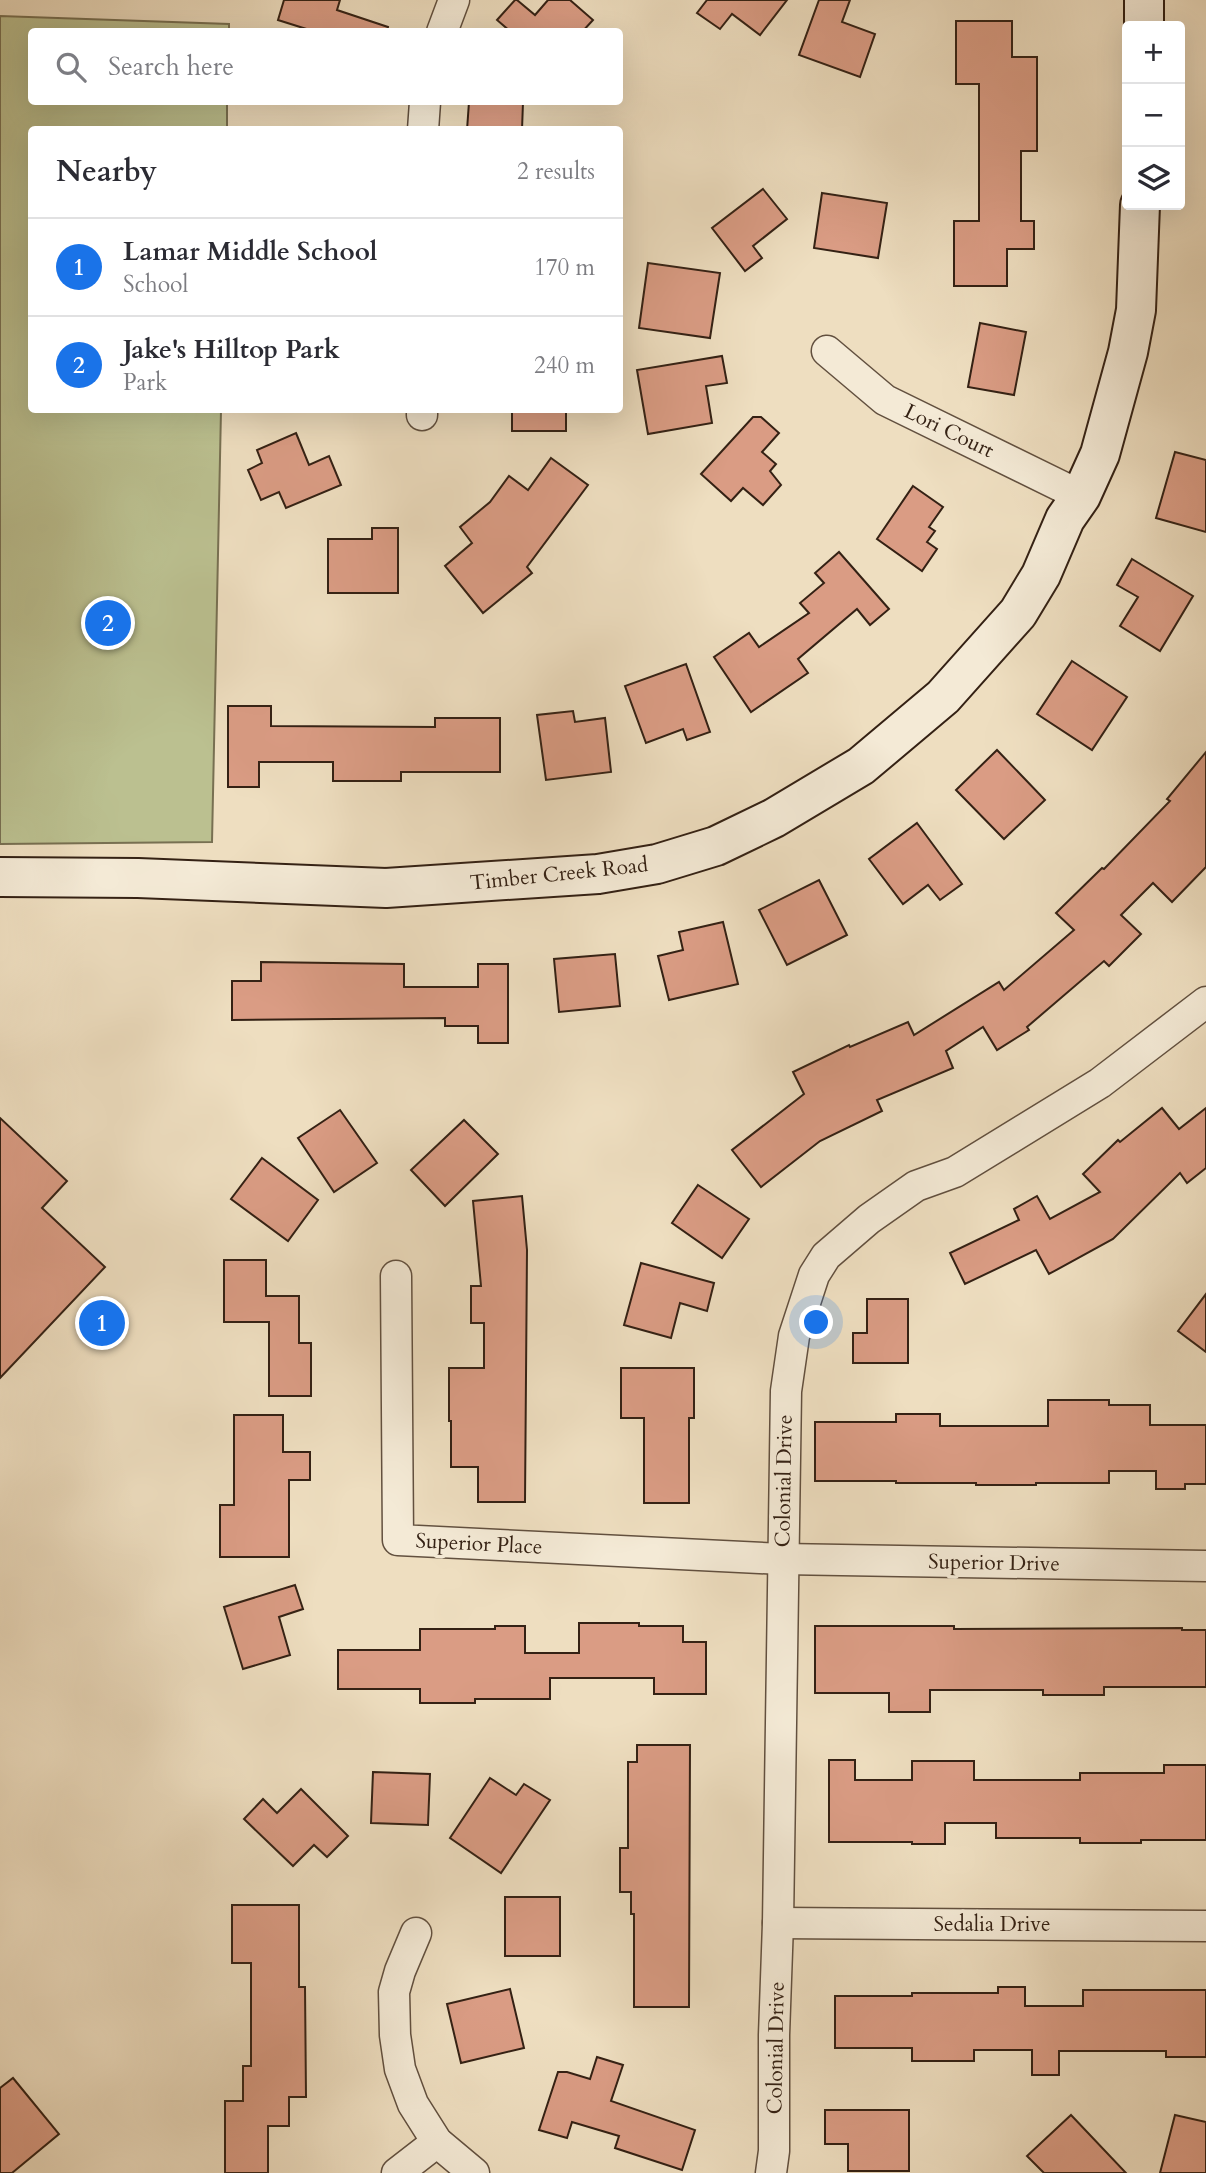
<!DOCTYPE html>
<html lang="en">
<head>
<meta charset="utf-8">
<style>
  body { margin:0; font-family:Cardo,serif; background:#f2f2f3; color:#2b2b33 }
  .controls { position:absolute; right:21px; top:21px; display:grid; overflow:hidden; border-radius:7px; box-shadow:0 7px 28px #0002 }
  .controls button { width:63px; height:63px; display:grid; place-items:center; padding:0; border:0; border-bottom:2px solid #e1e1e2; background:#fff; color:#2b2b33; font:35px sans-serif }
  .you { position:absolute; left:817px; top:1323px; width:24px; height:24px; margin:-18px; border:5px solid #fff; border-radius:50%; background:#1a73e8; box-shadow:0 0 0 10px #1a73e833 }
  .badge { display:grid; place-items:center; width:46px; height:46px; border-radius:50%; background:#1a73e8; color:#fff; font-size:23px; font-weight:700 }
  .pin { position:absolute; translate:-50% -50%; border:4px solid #fff; box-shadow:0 2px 7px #0006 }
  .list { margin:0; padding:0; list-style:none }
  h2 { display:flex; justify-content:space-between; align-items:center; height:91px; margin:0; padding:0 28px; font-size:30px }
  h2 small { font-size:23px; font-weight:400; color:#7c7c81 }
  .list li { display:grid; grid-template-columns:46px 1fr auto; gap:21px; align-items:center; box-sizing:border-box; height:98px; padding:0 28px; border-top:2px solid #e1e1e2 }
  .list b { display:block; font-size:26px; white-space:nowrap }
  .list p { margin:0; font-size:23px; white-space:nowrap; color:#7c7c81 }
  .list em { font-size:23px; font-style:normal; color:#7c7c81 }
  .icon { flex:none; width:38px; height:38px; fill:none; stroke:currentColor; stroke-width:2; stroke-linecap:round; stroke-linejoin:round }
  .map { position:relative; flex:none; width:1206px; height:2173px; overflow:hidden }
  .search { position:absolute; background:#fff; box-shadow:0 7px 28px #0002; left:28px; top:28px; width:595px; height:77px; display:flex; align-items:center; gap:18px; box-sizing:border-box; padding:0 24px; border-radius:7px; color:#7c7c81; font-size:26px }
  .panel { position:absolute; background:#fff; box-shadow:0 7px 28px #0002; left:28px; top:126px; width:595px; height:287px; border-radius:7px }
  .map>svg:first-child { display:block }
  .green { fill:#bbc090; stroke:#787052; stroke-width:2 }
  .building { fill:#da9c84; stroke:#342114; stroke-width:2 }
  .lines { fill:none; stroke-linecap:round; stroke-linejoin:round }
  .street-casing { stroke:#62503f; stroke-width:33 }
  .secondary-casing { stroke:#342114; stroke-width:42 }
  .street { stroke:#f4ead6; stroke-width:30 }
  .secondary { stroke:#f4ead6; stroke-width:38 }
  .labels { text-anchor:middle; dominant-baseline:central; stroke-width:7; stroke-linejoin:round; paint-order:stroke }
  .street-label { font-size:21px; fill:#342114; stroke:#f4ead6 }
</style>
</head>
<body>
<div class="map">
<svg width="1206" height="2173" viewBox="0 0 1206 2173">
  <rect width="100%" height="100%" fill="#eedec0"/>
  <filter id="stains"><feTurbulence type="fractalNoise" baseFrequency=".00286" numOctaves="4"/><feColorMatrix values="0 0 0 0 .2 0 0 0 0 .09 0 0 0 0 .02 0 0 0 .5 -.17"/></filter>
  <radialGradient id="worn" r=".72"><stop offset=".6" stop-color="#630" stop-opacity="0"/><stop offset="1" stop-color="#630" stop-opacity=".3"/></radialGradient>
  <path class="green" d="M 0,16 L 229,24 L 229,32 L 32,32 L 32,102 L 227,102 L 227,129 L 32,130 L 32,410 L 221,410 L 212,842 L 0,844 Z"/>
  <g class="building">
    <path d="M 284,0 L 340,0 L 337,10 L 388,27 L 387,32 L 316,32 L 278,20 Z"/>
    <path d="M 515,0 L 517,0 L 535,15 L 548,0 L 570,0 L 593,20 L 582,32 L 511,32 L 497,20 Z"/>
    <path d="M 707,0 L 787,0 L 760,35 L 732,14 L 720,29 L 697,13 Z"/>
    <path d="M 819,0 L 850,0 L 842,22 L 875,34 L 860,77 L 799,55 Z"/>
    <path d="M 956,21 L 1012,21 L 1012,57 L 1037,57 L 1037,151 L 1021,151 L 1021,221 L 1034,221 L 1034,249 L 1007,249 L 1007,286 L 954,286 L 954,221 L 979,221 L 979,84 L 956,84 Z"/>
    <path d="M 469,102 L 523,102 L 522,130 L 467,130 Z"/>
    <path d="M 763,189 L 787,219 L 753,246 L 762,258 L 745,271 L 712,228 Z"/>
    <path d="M 822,193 L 887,203 L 878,258 L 814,248 Z"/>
    <path d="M 648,263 L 720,273 L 710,338 L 639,328 Z"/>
    <path d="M 980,323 L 1026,332 L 1014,395 L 968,387 Z"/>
    <path d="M 722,356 L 727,383 L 706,386 L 712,423 L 648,434 L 637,370 Z"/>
    <rect x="512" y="410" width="54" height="21"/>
    <path d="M 753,417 L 761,417 L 779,433 L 762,452 L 776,464 L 770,471 L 781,485 L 763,505 L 743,488 L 731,501 L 701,474 Z"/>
    <path d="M 296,433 L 309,465 L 329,456 L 341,485 L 286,508 L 279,492 L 261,500 L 248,470 L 262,463 L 257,450 Z"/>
    <path d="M 1175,452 L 1206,460 L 1206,532 L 1156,518 Z"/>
    <path d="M 551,458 L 588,485 L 527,567 L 532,573 L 483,613 L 445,566 L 472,543 L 460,527 L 490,502 L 509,476 L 528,490 Z"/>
    <path d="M 913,486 L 943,507 L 929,527 L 935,531 L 927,542 L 937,549 L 922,571 L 877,539 Z"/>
    <path d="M 372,528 L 398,528 L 398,593 L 328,593 L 328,539 L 372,539 Z"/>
    <path d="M 839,552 L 889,609 L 870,625 L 857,609 L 798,659 L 808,673 L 751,712 L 714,657 L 749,633 L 759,647 L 809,613 L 800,603 L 824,583 L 815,573 Z"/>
    <path d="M 1132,559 L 1193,596 L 1160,651 L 1120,626 L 1138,597 L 1117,585 Z"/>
    <path d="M 1072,661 L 1127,697 L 1092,750 L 1037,714 Z"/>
    <path d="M 686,664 L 710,732 L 687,740 L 683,729 L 646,743 L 625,686 Z"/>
    <path d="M 228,706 L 271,706 L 271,726 L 435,727 L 435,718 L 500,718 L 500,772 L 401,772 L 401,781 L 333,781 L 333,762 L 259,762 L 259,787 L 228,787 Z"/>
    <path d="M 573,711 L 575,722 L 605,718 L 611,772 L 546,780 L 537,715 Z"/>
    <path d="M 997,750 L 1045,800 L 1004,839 L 956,790 Z"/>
    <path d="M 1206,752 L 1206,867 L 1172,902 L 1153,883 L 1121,915 L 1141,934 L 1109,966 L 1104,961 L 1027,1027 L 1029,1030 L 997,1050 L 983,1027 L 946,1051 L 953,1068 L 877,1100 L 882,1111 L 820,1141 L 761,1187 L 732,1150 L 804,1094 L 793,1072 L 849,1045 L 850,1047 L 908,1022 L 914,1035 L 999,982 L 1004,990 L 1074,930 L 1056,913 L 1102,868 L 1104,869 L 1170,801 L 1167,799 Z"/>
    <path d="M 917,823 L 962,884 L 940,900 L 928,885 L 903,904 L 869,859 Z"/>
    <path d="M 819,880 L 847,935 L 787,965 L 759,910 Z"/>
    <path d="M 723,922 L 738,984 L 669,1000 L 658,956 L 683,950 L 679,932 Z"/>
    <path d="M 615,954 L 620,1006 L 559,1012 L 554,959 Z"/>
    <path d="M 261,962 L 404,964 L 404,987 L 478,987 L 478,964 L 508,964 L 508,1043 L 478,1043 L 478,1026 L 445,1026 L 445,1018 L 232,1020 L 232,981 L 261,981 Z"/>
    <path d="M 1162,1108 L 1179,1129 L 1206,1108 L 1206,1168 L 1187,1183 L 1180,1173 L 1113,1239 L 1049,1274 L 1036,1250 L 965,1284 L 950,1253 L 1019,1220 L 1014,1209 L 1037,1196 L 1050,1219 L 1100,1192 L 1083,1174 L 1118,1140 L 1120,1142 Z"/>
    <path d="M 340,1110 L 377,1163 L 334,1192 L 298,1138 Z"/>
    <path d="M 0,1118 L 67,1181 L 42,1208 L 105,1267 L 0,1378 Z"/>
    <path d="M 464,1120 L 498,1154 L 445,1206 L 411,1170 Z"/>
    <path d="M 262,1158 L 318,1200 L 288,1241 L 231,1199 Z"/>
    <path d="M 698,1185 L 749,1219 L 722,1258 L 672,1223 Z"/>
    <path d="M 522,1196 L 527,1250 L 525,1502 L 478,1502 L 478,1467 L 451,1467 L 451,1421 L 449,1421 L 449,1368 L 484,1368 L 484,1323 L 471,1323 L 471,1286 L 481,1286 L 473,1201 Z"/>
    <path d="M 224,1260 L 266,1260 L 266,1296 L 299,1296 L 299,1343 L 311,1343 L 311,1396 L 269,1396 L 269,1322 L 224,1322 Z"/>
    <path d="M 641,1263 L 714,1283 L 707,1311 L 680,1303 L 671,1338 L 624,1325 Z"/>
    <path d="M 1206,1294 L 1206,1352 L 1178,1331 Z"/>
    <path d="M 867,1299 L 908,1299 L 908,1363 L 853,1363 L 853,1333 L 867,1333 Z"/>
    <path d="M 621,1368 L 694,1368 L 694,1418 L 689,1418 L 689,1503 L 644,1503 L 644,1418 L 621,1418 Z"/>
    <path d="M 1048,1400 L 1109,1400 L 1109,1405 L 1150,1405 L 1150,1425 L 1206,1425 L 1206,1484 L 1185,1484 L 1185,1489 L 1156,1489 L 1156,1471 L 1109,1471 L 1109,1483 L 1036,1483 L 1036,1485 L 976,1485 L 976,1483 L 896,1483 L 896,1481 L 815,1481 L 815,1422 L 896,1422 L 896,1414 L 940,1414 L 940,1426 L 1048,1426 Z"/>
    <path d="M 234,1415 L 283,1415 L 283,1452 L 310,1452 L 310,1480 L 289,1480 L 289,1557 L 220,1557 L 220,1505 L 234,1505 Z"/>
    <path d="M 295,1585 L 303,1609 L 279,1617 L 290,1655 L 243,1669 L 224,1607 Z"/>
    <path d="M 579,1623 L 639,1623 L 639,1626 L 683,1626 L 683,1642 L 706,1642 L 706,1694 L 654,1694 L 654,1678 L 550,1678 L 550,1699 L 475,1699 L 475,1703 L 420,1703 L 420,1689 L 338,1689 L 338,1650 L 420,1650 L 420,1629 L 495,1629 L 495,1626 L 525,1626 L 525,1653 L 579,1653 Z"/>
    <path d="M 815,1626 L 954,1626 L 954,1629 L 1182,1628 L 1182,1630 L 1206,1630 L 1206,1687 L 1104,1687 L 1104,1695 L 1043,1695 L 1043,1690 L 930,1690 L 930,1712 L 889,1712 L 889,1693 L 815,1693 Z"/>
    <path d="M 637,1745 L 690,1745 L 689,2007 L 634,2007 L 634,1914 L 631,1914 L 631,1892 L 620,1892 L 620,1848 L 628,1848 L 628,1762 L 637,1762 Z"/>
    <path d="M 829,1760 L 855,1760 L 855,1780 L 912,1780 L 912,1761 L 974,1761 L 974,1780 L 1080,1780 L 1080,1773 L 1164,1773 L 1164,1765 L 1206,1765 L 1206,1840 L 1141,1840 L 1141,1843 L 1080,1843 L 1080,1838 L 996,1838 L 996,1823 L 945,1823 L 945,1844 L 912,1844 L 912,1842 L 829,1842 Z"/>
    <path d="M 373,1772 L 430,1774 L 428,1825 L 371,1823 Z"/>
    <path d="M 490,1778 L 516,1795 L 524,1784 L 550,1800 L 501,1873 L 450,1838 Z"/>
    <path d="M 301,1789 L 348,1836 L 327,1857 L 314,1845 L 293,1866 L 244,1819 L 263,1799 L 277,1813 Z"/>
    <rect x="505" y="1897" width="55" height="59"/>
    <path d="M 232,1905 L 299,1905 L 299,1987 L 305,1987 L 306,2097 L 289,2097 L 289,2126 L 268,2126 L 268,2173 L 225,2173 L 225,2101 L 243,2101 L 243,2066 L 251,2066 L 251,1963 L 232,1963 Z"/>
    <path d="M 998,1987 L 1025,1987 L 1025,2006 L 1083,2006 L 1083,1990 L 1206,1990 L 1206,2057 L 1166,2057 L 1166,2051 L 1059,2051 L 1059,2075 L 1032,2075 L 1032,2050 L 974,2050 L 974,2061 L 912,2061 L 912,2048 L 835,2048 L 835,1996 L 912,1996 L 912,1993 L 998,1993 Z"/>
    <path d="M 510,1989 L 524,2048 L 461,2063 L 447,2004 Z"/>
    <path d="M 597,2057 L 623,2065 L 611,2101 L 695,2130 L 682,2170 L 615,2148 L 619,2136 L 572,2122 L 567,2138 L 539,2130 L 558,2072 L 567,2072 L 590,2079 Z"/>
    <path d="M 13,2078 L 59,2134 L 12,2173 L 0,2173 L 0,2088 Z"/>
    <path d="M 825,2110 L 909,2110 L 909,2171 L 848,2171 L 848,2144 L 825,2144 Z"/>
    <path d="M 1071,2115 L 1126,2173 L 1044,2173 L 1027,2156 Z"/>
    <path d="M 1175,2115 L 1206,2122 L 1206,2173 L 1160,2173 Z"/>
  </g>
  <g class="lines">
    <defs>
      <g id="street">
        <path d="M 442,32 L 454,0"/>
        <path d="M 423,130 L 425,102"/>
        <path d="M 827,351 L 885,400 L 1081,496"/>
        <path d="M 422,410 L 422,415"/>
        <path d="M 396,1276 L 398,1540 L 782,1559 L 1206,1566"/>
        <path d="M 778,1923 L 1206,1926"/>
        <path d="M 416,1933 L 400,1971 L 394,1992 L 395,2035 L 400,2069 L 413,2104 L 437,2142 L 474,2173"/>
        <path d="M 397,2173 L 437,2142"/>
        <path d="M 771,2173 L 774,2151 L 774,2035 L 778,1923 L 786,1391 L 794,1336 L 814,1275 L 826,1256 L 869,1219 L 916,1186 L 955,1172 L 1100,1083 L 1206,1002"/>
      </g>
      <g id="secondary">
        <path d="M 1144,0 L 1144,26"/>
        <path d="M 0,877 L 138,878 L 386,888 L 598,874 L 657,864 L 716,846 L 774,818 L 861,766 L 943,697 L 1018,613 L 1041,575 L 1065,519 L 1081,496 L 1100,454 L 1128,352 L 1136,310 L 1140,205"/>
      </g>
    </defs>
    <use href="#street" class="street-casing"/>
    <use href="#secondary" class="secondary-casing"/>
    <use href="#street" class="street"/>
    <use href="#secondary" class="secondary"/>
  </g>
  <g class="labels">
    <g class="street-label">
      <text transform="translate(949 431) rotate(26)">Lori Court</text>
      <text transform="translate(559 874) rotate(-6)">Timber Creek Road</text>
      <text transform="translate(784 1481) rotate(-89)">Colonial Drive</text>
      <text transform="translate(479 1544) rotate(3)">Superior Place</text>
      <text transform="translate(994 1563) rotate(1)">Superior Drive</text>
      <text x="992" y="1924">Sedalia Drive</text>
      <text transform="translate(776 2048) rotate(-89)">Colonial Drive</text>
    </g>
  </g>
  <rect width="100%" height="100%" filter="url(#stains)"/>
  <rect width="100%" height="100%" fill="url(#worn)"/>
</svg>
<div class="controls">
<button>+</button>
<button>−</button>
<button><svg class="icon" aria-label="layers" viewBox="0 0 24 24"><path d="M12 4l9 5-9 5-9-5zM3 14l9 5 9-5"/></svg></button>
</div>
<div class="you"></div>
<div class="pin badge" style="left:102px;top:1323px">1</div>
<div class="pin badge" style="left:108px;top:623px">2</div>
<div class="search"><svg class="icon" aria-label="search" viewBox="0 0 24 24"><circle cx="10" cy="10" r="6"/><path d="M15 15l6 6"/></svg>Search here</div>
<section class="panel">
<h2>Nearby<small>2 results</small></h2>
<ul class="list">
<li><span class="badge">1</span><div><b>Lamar Middle School</b><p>School</p></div><em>170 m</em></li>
<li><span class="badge">2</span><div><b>Jake's Hilltop Park</b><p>Park</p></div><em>240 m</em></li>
</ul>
</section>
</div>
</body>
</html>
